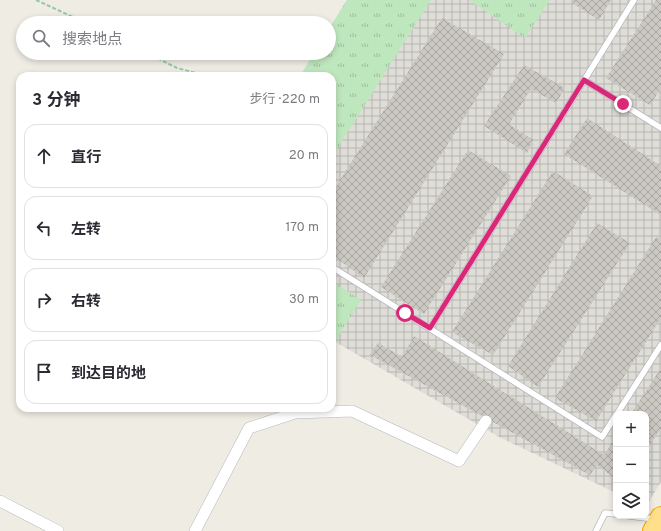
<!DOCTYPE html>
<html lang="zh">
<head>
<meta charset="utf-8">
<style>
  body { margin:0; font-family:Overpass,"Noto Sans SC",sans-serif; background:#f2f2f3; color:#2b2b33 }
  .controls { position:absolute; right:12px; bottom:12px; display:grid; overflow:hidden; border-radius:8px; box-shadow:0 2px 6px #0003 }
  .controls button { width:36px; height:36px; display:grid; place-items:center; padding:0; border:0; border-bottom:1px solid #e1e1e2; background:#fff; color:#2b2b33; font:20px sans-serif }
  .stop { position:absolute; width:12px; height:12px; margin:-9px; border:3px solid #db2777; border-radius:50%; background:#fff }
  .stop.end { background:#db2777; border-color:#fff; box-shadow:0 1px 4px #0008 }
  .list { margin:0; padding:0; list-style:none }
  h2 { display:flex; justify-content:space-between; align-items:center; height:52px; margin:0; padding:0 16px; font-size:17px }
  h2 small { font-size:13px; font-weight:400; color:#7c7c81 }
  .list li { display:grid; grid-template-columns:26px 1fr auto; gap:12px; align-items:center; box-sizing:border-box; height:64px; margin:0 8px 8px; padding:0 8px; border:1px solid #e1e1e2; border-radius:12px }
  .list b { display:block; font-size:15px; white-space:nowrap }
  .list em { font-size:13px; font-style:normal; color:#7c7c81 }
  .icon { flex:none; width:22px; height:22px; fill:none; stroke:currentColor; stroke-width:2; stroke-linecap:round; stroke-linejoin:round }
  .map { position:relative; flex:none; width:661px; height:531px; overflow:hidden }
  .search { position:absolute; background:#fff; box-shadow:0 2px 6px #0003; left:16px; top:16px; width:320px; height:44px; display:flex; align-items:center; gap:10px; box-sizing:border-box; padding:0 14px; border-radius:22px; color:#7c7c81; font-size:15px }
  .panel { position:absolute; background:#fff; box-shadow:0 2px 6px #0003; left:16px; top:72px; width:320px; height:340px; border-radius:12px }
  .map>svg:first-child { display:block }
  .industrial { fill:url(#industrial-grid) }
  .grass { fill:url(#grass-tufts) }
  .building { fill:url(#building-cross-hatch) }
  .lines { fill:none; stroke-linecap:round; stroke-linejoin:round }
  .lane-casing { stroke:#b6b9be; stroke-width:7 }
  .street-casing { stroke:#b6b9be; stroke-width:12 }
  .highway-casing { stroke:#f1a100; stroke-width:22 }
  .path { stroke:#97c8a4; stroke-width:2; stroke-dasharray:4 2; stroke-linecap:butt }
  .lane { stroke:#fff; stroke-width:5.5 }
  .street { stroke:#fff; stroke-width:11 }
  .highway { stroke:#ffdf89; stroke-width:20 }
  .route { stroke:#db2777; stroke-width:5 }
</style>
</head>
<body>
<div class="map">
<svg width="661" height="531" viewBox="0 0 661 531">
  <defs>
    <pattern id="industrial-grid" width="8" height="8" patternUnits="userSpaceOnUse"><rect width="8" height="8" fill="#dfddd7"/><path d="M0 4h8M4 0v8" fill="none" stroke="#b8b6b2"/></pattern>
    <pattern id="grass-tufts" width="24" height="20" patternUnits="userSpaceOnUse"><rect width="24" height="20" fill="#bfe7be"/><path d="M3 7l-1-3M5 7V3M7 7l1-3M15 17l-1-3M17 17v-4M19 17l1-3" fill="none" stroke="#9ebe9e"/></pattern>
    <pattern id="building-cross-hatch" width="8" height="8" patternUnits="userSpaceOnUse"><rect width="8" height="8" fill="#cbc8c2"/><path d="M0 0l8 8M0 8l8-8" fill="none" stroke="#a8a6a1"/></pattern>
  </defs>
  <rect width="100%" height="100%" fill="#eeece3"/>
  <path class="industrial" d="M 347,0 L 661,0 L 661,482 L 646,506 L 646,414 L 616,414 L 616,493 L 501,438 L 332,340 L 332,76 L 300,76 L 329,53 L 329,29 Z"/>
  <g class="grass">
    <path d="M 347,0 L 431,0 L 332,157 L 332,76 L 300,76 L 314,53 L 329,53 L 329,29 Z"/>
    <path d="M 469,0 L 550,0 L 525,38 Z"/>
    <path d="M 332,281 L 361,300 L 335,342 L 332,340 Z"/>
  </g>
  <g class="building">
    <path d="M 573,0 L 611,0 L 599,20 L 572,3 Z"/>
    <path d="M 656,0 L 661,0 L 661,88 L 650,105 L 606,78 Z"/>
    <path d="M 442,18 L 504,54 L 364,278 L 332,255 L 332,193 Z"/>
    <path d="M 524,65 L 565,88 L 556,103 L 531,89 L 509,124 L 533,140 L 527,153 L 484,126 Z"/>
    <path d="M 587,118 L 661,166 L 661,215 L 564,154 Z"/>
    <path d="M 468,150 L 511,176 L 424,314 L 381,287 Z"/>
    <path d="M 553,171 L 593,196 L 493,355 L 452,332 Z"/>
    <path d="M 597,223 L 630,243 L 538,387 L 508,366 Z"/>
    <path d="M 656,237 L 661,240 L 661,318 L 596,421 L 555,398 Z"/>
    <path d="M 414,336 L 604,455 L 616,437 L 616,479 L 597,465 L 590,475 L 370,355 L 378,343 L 402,357 Z"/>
    <path d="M 661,368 L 661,428 L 646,451 L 646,414 L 631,414 Z"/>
  </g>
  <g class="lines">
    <defs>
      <g id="lane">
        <path d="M 584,80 L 661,128"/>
        <path d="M 332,267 L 602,437 L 616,415"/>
        <path d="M 430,328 L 634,0"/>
        <path d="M 617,414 L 661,345"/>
        <path d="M 629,516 L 655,519"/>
        <path d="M 596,531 L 605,513 L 616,514"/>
      </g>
      <g id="street">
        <path d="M 0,501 L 58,531"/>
        <path d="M 195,531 L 249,428 L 295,413 L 352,411 L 459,461 L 486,421"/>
      </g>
      <path id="highway" d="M 653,531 L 661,517"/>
    </defs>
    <use href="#lane" class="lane-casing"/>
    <use href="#street" class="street-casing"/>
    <use href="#highway" class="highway-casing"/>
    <g class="path">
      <path d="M 36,0 L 86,23"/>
      <path d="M 147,53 L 177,68 L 200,74 L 221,76"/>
    </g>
    <use href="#lane" class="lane"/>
    <use href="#street" class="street"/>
    <use href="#highway" class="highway"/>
  </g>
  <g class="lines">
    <path class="route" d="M 405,313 L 430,328 L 584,80 L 623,104"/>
  </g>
</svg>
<div class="controls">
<button>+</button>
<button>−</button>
<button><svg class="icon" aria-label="layers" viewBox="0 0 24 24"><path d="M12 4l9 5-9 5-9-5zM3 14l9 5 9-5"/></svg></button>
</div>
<div class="stop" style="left:405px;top:313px"></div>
<div class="stop end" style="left:623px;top:104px"></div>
<div class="search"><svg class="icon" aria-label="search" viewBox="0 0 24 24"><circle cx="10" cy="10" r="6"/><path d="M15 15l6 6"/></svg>搜索地点</div>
<section class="panel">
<h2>3 分钟<small>步行 · 220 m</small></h2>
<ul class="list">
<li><svg class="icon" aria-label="ahead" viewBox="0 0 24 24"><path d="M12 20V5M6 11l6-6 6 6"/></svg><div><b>直行</b></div><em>20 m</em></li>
<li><svg class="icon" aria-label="left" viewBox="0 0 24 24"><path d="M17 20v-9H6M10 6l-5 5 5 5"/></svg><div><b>左转</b></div><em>170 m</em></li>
<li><svg class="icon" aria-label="right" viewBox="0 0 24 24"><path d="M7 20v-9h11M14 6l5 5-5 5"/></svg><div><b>右转</b></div><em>30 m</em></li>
<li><svg class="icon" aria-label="arrive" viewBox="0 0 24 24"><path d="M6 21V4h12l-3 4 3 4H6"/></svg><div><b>到达目的地</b></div></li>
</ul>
</section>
</div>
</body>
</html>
